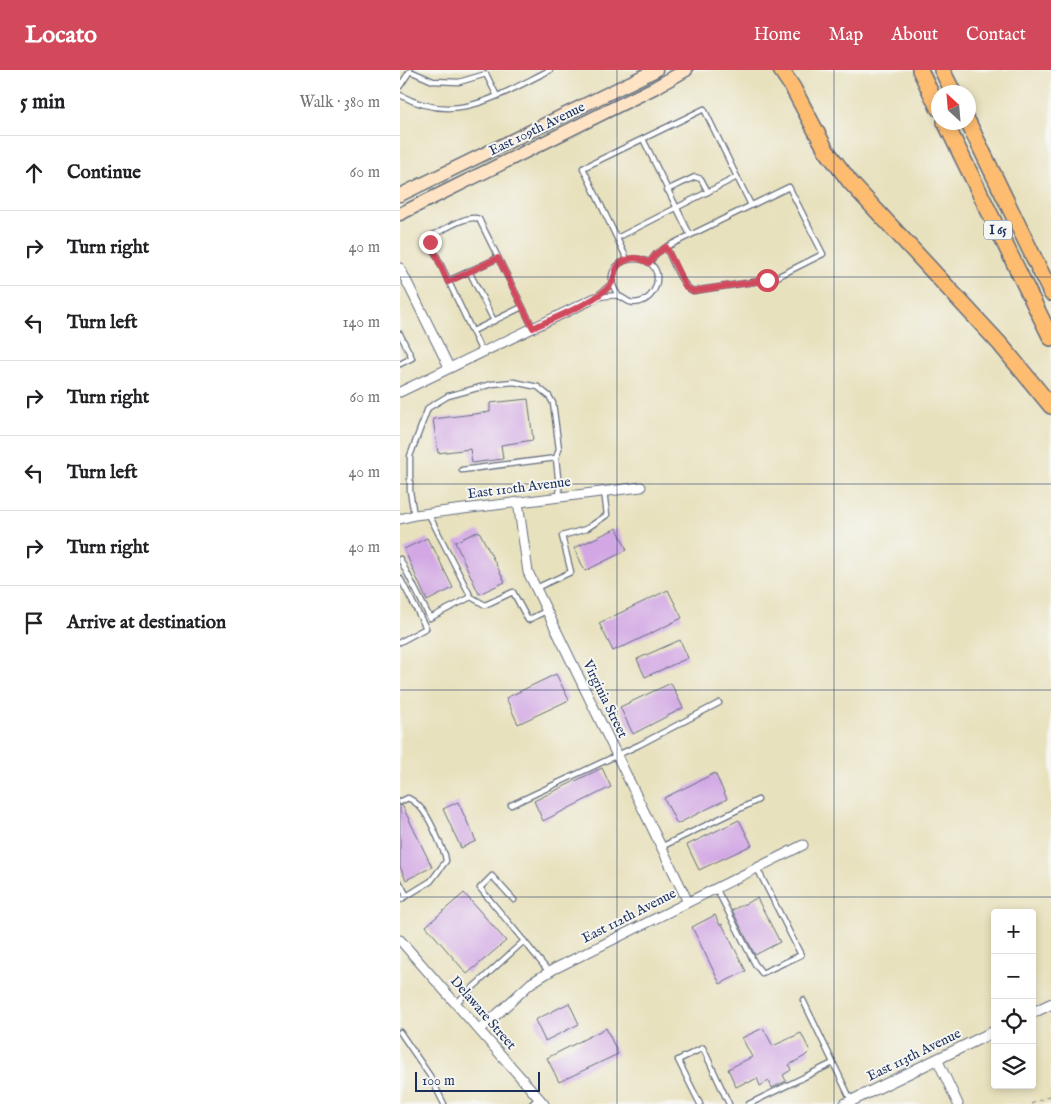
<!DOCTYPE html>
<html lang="en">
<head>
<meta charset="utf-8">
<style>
  body { margin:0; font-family:"IM FELL English",serif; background:#f2f2f2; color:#202124 }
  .controls { position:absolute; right:15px; bottom:15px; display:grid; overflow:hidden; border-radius:5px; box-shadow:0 2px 8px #0003 }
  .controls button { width:45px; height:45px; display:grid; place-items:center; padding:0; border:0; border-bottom:1px solid #e0e0e0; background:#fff; color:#202124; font:25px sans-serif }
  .compass { position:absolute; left:531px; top:15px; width:45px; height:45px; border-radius:50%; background:#fff; box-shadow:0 2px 8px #0003; rotate:334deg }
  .scale { position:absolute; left:15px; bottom:12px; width:125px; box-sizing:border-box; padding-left:5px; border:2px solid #1b2f5e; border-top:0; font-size:14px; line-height:18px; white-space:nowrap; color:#1b2f5e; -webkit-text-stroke:4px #f6f6f2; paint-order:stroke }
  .stop { position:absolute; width:15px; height:15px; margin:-11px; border:4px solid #d1495b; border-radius:50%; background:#fff }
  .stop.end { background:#d1495b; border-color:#fff; box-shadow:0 1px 5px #0008 }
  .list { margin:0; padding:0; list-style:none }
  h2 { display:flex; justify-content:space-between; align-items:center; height:65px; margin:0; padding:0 20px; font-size:21px }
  h2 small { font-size:16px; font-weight:400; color:#757577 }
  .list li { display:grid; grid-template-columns:32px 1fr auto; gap:15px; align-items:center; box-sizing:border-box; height:75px; padding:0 20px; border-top:1px solid #e0e0e0 }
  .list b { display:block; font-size:19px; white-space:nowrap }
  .list em { font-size:16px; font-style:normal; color:#757577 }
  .icon { flex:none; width:28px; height:28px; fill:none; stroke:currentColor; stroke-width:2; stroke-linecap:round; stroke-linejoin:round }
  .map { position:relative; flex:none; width:651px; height:1034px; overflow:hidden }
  header { display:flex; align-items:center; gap:30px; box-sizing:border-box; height:70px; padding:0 25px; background:#d1495b; color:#fff }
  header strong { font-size:24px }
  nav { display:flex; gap:28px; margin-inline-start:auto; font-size:18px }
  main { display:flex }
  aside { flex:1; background:#fff }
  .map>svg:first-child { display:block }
  .building { fill:#d2a7e4 }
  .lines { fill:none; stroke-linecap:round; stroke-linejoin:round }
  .service-casing { stroke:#636d7f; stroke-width:7 }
  .minor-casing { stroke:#636d7f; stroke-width:11 }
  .tertiary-casing { stroke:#636d7f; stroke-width:12 }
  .secondary-casing { stroke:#636d7f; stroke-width:15 }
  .motorway-casing { stroke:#636d7f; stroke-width:18 }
  .path { stroke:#636d7f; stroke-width:1; stroke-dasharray:4 4; stroke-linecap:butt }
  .service { stroke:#fff; stroke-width:4.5 }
  .minor { stroke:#fff; stroke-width:9 }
  .tertiary { stroke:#fff; stroke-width:10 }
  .secondary { stroke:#fee4c5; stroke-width:12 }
  .motorway { stroke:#fdbc6f; stroke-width:15 }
  .route { stroke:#d1495b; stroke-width:6 }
  .grid { fill:none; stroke:#1b2f5e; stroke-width:1; stroke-opacity:0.55 }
  .labels { text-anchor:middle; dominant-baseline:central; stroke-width:4; stroke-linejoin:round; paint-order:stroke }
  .shield { fill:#f6f6f2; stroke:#5d6b8a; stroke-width:1 }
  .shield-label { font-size:12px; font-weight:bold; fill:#1b2f5e }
  .street-label { font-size:14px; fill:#1b2f5e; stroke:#f6f6f2 }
</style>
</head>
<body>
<header>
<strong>Locato</strong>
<nav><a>Home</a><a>Map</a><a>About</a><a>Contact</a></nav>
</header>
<main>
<aside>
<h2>5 min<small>Walk · 380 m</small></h2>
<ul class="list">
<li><svg class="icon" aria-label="ahead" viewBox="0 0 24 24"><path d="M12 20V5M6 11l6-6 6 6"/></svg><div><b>Continue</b></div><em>60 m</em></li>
<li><svg class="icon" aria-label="right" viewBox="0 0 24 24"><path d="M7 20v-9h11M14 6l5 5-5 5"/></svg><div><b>Turn right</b></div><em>40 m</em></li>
<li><svg class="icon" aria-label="left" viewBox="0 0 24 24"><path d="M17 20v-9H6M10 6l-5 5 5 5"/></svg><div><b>Turn left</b></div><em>140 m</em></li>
<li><svg class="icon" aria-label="right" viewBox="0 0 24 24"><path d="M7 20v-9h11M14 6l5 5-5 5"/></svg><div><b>Turn right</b></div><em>60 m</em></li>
<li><svg class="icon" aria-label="left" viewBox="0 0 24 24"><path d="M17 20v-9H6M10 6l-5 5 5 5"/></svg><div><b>Turn left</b></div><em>40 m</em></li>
<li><svg class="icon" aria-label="right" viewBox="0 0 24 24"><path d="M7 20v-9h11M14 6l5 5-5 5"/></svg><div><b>Turn right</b></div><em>40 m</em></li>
<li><svg class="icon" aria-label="arrive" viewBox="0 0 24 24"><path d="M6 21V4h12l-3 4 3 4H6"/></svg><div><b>Arrive at destination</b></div></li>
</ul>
</aside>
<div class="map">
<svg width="651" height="1034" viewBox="0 0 651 1034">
  <rect width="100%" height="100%" fill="#f6f6f2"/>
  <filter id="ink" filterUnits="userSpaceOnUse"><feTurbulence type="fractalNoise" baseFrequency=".02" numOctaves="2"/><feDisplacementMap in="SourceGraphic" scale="10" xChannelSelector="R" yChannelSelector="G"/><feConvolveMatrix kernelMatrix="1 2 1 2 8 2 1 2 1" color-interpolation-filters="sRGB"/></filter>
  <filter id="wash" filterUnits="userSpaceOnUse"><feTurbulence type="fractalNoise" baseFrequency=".0096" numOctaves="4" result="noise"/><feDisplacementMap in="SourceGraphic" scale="20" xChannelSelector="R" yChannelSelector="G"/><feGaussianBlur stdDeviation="1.12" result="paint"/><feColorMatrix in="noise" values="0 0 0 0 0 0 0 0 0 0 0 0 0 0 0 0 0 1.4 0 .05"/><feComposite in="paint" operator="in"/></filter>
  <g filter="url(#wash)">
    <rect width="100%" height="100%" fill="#e8e1bd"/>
    <g id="blocks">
      <g class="building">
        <path d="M 128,329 L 133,370 L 101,375 L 103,389 L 72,393 L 70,379 L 38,383 L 33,349 L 90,342 L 90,333 Z"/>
        <path d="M 217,458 L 227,480 L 185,501 L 174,478 Z"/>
        <path d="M 79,461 L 105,512 L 79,524 L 55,472 Z"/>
        <path d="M 27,468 L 32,478 L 33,477 L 53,518 L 27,531 L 4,479 Z"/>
        <path d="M 268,520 L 282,548 L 223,577 L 223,576 L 213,581 L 199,553 Z"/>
        <path d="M 280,570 L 288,588 L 245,607 L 237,589 Z"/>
        <path d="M 156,604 L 169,630 L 118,654 L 106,628 Z"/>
        <path d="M 271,613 L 283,638 L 233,664 L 220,637 Z"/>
        <path d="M 202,698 L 211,717 L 143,751 L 134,731 Z"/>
        <path d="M 315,703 L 327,729 L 277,754 L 264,728 Z"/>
        <path d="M 58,732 L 76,771 L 61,778 L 43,739 Z"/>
        <path d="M 2,735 L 32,797 L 6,810 L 0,797 L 0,736 Z"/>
        <path d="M 339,750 L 352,775 L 299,800 L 287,775 Z"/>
        <path d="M 64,823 L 106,871 L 67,904 L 26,856 Z"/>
        <path d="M 357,828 L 380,872 L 355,885 L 332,840 Z"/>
        <path d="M 315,845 L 320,855 L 322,854 L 346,901 L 320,914 L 292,857 Z"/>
        <path d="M 169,933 L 179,954 L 145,971 L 135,950 Z"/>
        <path d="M 206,958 L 218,984 L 159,1012 L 147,988 Z"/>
        <path d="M 363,958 L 373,976 L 401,963 L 410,981 L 405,986 L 389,995 L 391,1000 L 383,1005 L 386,1011 L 372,1018 L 369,1011 L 360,1016 L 357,1008 L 348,1013 L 348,1012 L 344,1013 L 336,1017 L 328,999 L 352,987 L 342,968 Z"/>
      </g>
    </g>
  </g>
  <g filter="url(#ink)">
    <use href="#blocks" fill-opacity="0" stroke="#636d7f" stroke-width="1"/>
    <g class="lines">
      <defs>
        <g id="service">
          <path d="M 0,16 L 10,1 L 33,11 L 59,12 L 86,4 L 97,26"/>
          <path d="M 0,25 C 56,56 99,25 150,0"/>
          <path d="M 243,69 L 290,165"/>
          <path d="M 337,107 L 351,135"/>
          <path d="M 267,120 L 295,107 L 301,109 L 308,122"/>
          <path d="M 217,168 L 337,107 L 304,39 L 183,98 L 227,189"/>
          <path d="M 249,193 L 256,184 L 266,177 L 389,117 L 423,184 L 373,209 L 293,221 C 281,216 272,189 266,177"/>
          <path d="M 69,201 L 94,251"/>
          <path d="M 48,211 L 98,188"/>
          <path d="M 212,213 L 195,228 C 201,227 213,224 218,226 C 227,228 227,235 240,232 C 247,230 253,224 256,216 C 267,174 190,184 218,225"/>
          <path d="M 73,261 L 122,237"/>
          <path d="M 0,264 L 12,288 L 0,294"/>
          <path d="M 82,282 L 30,172 L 33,165 C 44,160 67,144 79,149 L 133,258"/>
          <path d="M 62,400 L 156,388 L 160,427"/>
          <path d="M 14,445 L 10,421 L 10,386 L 28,338 L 48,326 L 92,314 L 114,312 L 138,317 L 149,326 L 153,333 L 159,379 L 156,388"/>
          <path d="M 0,489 L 30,548 L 71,527 L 28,443"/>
          <path d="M 0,508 L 26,558 L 0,572"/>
          <path d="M 136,518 L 171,502 L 162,466 L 186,459 L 207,445 L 204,421"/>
          <path d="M 71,527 L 85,535 L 113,522 L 128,550 L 146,541"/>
          <path d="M 0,732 L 8,728 C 28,737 36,766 45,785 L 46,791 L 31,811 L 0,830"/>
          <path d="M 111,735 L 239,675 L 319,633"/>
          <path d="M 261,777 L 358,730"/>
          <path d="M 0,813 L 7,826"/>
          <path d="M 316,818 L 355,894 L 362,903 L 401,885 L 357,798"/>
          <path d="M 124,871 L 149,902"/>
          <path d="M 403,930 L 451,1030"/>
          <path d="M 56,933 L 124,871 L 80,818 L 92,806 L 114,830"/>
          <path d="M 0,962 L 30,1006 L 44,1034"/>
          <path d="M 132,1034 L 139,1027"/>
          <path d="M 300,1034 L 278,990 L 303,978 L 329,1034"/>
          <path d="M 349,1034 L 433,993"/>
        </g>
        <g id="minor">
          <path d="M 0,198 L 49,297"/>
          <path d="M 0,322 L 195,228"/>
          <path d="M 118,432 L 128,502 L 288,832"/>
          <path d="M 0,449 L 15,445 L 241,417"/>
          <path d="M 0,870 L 144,1034"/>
          <path d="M 80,960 L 131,913 L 154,899 L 403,775"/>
          <path d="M 537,989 L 558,1034"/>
        </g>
        <g id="tertiary">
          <path d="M 632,943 L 651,934"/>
          <path d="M 445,1034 L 595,961"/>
        </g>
        <g id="secondary">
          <path d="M 0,125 L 256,0"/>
          <path d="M 0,144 L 256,17 L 286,0"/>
        </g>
        <g id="motorway">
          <path d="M 381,0 L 393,18 L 426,80 L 451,113 L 600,274 L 651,336"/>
          <path d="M 520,0 L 538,38"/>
          <path d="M 542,0 L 553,22"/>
          <path d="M 545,52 L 651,268"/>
          <path d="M 568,52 L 651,223"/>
        </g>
      </defs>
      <use href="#service" class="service-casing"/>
      <use href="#minor" class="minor-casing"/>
      <use href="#tertiary" class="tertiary-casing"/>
      <use href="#secondary" class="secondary-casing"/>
      <use href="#motorway" class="motorway-casing"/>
      <path class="path" d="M 631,1034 L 651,1025"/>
      <use href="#service" class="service"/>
      <use href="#minor" class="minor"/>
      <use href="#tertiary" class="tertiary"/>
      <use href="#secondary" class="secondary"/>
      <use href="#motorway" class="motorway"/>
    </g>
  </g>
  <g class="lines" filter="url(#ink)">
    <path class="route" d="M 30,172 L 48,212 L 98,188 L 133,258 C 155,247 196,233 211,214 C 217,206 211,196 227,190 C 235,186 242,189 249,193 L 256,184 L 266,177 L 286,217 L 293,221 L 367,210"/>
  </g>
  <path class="grid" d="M 217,0 L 217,1034M 434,0 L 434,1034M 0,207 L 651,207M 0,414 L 651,414M 0,620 L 651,620M 0,827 L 651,827"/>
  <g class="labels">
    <rect class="shield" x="584" y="150.5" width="28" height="19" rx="4"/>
    <g class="shield-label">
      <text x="598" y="160">I 65</text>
    </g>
    <g class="street-label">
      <text transform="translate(137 59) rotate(-26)">East 109th Avenue</text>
      <text transform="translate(119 418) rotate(-7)">East 110th Avenue</text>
      <text transform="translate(205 629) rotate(64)">Virginia Street</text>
      <text transform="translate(229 846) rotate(-27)">East 112th Avenue</text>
      <text transform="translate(83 943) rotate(49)">Delaware Street</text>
      <text transform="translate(514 985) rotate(-26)">East 113th Avenue</text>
    </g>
  </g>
</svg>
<div class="controls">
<button>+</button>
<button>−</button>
<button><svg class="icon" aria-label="locate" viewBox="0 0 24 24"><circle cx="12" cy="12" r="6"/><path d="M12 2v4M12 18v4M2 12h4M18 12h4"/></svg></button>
<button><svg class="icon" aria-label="layers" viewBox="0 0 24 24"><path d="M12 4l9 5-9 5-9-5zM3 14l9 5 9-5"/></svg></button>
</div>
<svg class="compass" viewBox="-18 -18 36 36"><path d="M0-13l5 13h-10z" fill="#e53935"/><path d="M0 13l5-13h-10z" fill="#757577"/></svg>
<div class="scale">100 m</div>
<div class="stop" style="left:367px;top:210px"></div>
<div class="stop end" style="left:30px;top:172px"></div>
</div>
</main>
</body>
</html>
